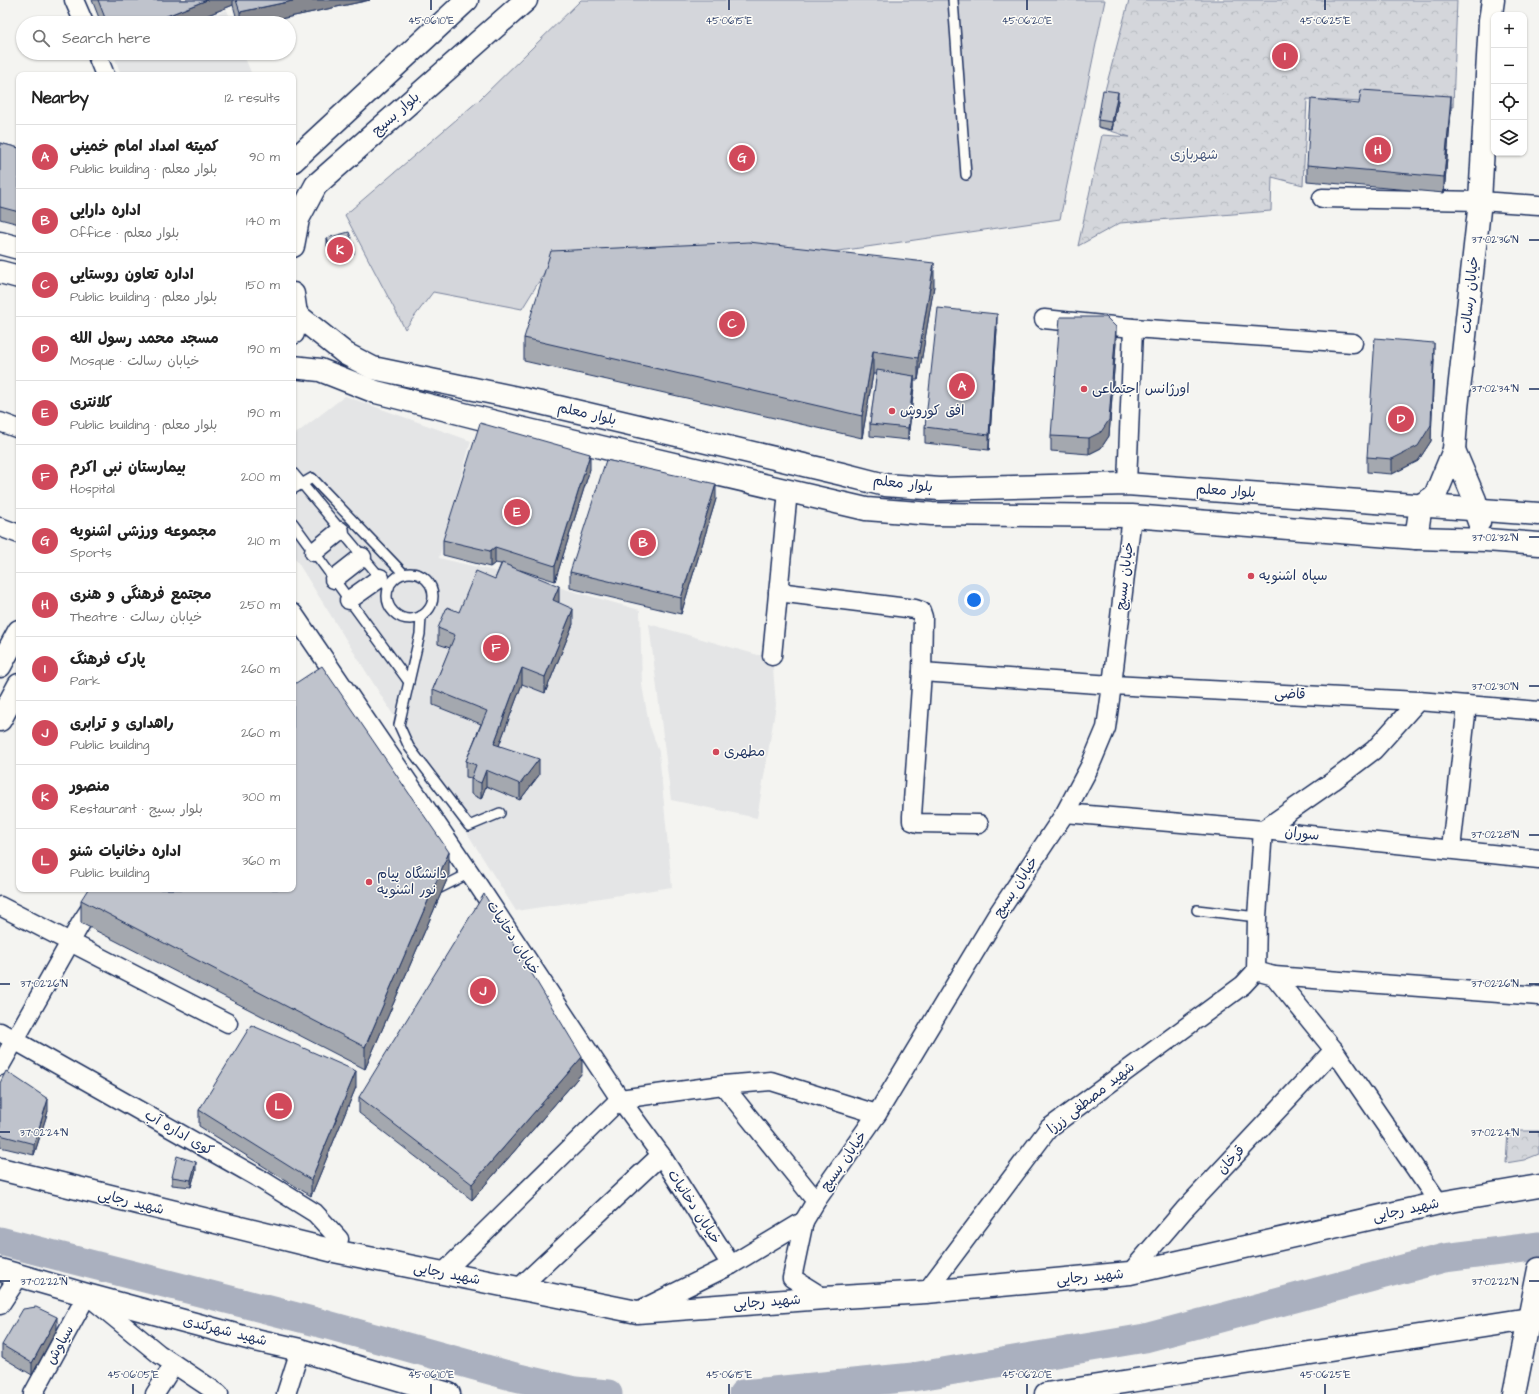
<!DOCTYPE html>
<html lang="en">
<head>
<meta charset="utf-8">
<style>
  body { margin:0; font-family:"Architects Daughter","Playpen Sans Arabic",sans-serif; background:#f2f2f2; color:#222 }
  .controls { position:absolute; right:12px; top:12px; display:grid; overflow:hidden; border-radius:8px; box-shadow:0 1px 3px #0004 }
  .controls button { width:36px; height:36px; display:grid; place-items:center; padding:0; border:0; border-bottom:1px solid #e0e0e0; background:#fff; color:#222; font:20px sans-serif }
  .you { position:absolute; left:974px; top:600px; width:14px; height:14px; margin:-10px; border:3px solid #fff; border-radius:50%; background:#1a73e8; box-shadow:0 0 0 6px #1a73e833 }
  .badge { display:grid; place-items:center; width:26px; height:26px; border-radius:50%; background:#d1495b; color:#fff; font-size:13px; font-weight:700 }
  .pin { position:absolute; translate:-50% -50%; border:2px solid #fff; box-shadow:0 1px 4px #0006 }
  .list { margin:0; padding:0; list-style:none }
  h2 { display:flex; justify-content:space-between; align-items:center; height:52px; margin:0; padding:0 16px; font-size:17px }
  h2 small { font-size:13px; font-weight:400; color:#767676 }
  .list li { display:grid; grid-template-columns:26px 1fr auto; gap:12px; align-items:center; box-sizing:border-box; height:64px; padding:0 16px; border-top:1px solid #e0e0e0 }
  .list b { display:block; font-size:15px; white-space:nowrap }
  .list p { margin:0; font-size:13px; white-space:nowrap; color:#767676 }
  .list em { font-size:13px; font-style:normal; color:#767676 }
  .icon { flex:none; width:22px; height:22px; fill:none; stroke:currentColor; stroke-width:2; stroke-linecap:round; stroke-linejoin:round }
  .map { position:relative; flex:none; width:1539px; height:1394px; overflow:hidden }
  .search { position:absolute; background:#fff; box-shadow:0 1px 3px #0004; left:16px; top:16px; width:280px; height:44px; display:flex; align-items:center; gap:10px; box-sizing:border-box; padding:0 14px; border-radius:22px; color:#767676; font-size:15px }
  .panel { position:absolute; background:#fff; box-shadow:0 1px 3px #0004; left:16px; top:72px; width:280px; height:820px; border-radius:8px }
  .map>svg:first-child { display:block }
  .built { fill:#e4e5e6 }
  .forest { fill:url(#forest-crowns); stroke:#78829c }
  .garden { fill:#d4d6db; stroke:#78829c }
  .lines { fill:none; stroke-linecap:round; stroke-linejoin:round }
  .river { stroke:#aab0bf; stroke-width:29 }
  .lane-casing { stroke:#1b2f5e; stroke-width:12 }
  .street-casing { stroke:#1b2f5e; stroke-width:21 }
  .secondary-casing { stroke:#1b2f5e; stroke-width:25 }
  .primary-casing { stroke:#1b2f5e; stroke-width:25 }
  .lane { stroke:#fdfcf7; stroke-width:9 }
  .street { stroke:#fdfcf7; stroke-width:18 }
  .secondary { stroke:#fdfcf7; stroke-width:22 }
  .primary { stroke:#fdfcf7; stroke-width:22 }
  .wall { fill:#a4a8af; stroke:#1b2f5e }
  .shaded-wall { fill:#86888f; stroke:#1b2f5e }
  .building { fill:#bfc3cc; stroke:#1b2f5e }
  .ticks { fill:none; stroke:#1b2f5e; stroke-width:1.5 }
  .poi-dot { fill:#d1495b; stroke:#fdfcf7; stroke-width:1.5 }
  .labels { text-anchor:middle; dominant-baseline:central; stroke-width:3; stroke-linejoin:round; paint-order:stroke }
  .street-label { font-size:14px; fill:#1b2f5e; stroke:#fdfcf7 }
  .park-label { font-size:14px; fill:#49597d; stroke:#fdfcf7 }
  .poi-label { font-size:14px; fill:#1b2f5e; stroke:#fdfcf7; text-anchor:start }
  .ticks-label { font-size:10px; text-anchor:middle; fill:#1b2f5e; stroke:#fdfcf7; stroke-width:3; stroke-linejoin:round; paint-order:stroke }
</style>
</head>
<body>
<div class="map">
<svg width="1539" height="1394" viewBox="0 0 1539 1394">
  <defs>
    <pattern id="forest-crowns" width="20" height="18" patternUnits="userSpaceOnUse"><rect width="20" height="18" fill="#d4d6db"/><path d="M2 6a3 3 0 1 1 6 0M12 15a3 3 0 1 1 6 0" fill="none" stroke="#b5b8be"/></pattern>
  </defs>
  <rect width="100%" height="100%" fill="#f4f4f1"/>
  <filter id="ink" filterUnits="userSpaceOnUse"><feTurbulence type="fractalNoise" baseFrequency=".025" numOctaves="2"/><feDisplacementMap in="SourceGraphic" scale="8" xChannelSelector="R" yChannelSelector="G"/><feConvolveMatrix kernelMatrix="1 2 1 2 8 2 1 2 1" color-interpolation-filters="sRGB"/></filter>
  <g filter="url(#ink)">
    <g class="built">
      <path d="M 227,10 L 232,23 L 193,23 Z"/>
      <path d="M 113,53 L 243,53 L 252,75 L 121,75 Z"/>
      <path d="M 345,396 L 471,441 L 439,558 L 536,581 L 640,610 L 642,685 L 649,724 L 659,752 L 672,887 L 516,911 L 293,555 L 293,436 Z"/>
      <path d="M 649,624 L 758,655 L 772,656 L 776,705 L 757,818 L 671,800 Z"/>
    </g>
    <g class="forest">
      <path d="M 1129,0 L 1457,0 L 1453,107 L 1307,99 L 1303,185 L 1272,177 L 1271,211 L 1120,223 L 1078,246 L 1102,135 L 1130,137 L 1098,127 L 1103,98 Z"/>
      <path d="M 1508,1131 L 1539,1131 L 1539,1154 L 1524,1160 L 1506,1163 Z"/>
    </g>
    <path class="garden" d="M 581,0 L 1105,0 L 1060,219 L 825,253 L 546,270 L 522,309 L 433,292 L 405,329 L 345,215 L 478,101 Z"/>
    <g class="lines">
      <g class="river">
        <path d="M 0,1241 L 324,1324 L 515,1377 L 575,1391 L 608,1394"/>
        <path d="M 743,1394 L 913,1377 L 1145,1338 L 1444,1258 L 1539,1246"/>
      </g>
      <defs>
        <g id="lane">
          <path d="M 953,0 L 966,175"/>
          <path d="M 293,473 L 389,588"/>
          <path d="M 293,489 L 312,478 L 404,574"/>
          <path d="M 293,523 L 409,682"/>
          <circle cx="410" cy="596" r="23"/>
          <path d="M 421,616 L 420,634 L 399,725 L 409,747 L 469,826 L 500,813"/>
          <path d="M 434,891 L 470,873"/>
          <path d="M 1197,910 L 1257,917"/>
        </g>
        <g id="street">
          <path d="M 74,0 L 84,23"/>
          <path d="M 96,53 L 105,75"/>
          <path d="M 1322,198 L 1480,201 L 1539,205"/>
          <path d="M 1044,319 L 1133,328 L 1353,343"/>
          <path d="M 0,422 L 19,429"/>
          <path d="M 1127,484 L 1133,328"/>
          <path d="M 0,527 L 19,534"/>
          <path d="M 314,552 L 340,531"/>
          <path d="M 334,579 L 362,557"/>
          <path d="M 778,592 L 915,609 L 921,611 L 923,617 L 922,672 L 912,816 L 912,821 L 918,823 L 979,824"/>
          <path d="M 349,600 L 380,578"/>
          <path d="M 293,613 L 470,873 L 620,1099 L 661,1155 L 731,1265"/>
          <path d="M 772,656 L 788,491"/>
          <path d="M 922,672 L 1112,685 L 1418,701 L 1539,711"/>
          <path d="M 1065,813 L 1263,830 L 1539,859"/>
          <path d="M 1451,849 L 1467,705"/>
          <path d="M 0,906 L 228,1023"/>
          <path d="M 1256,971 L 1257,917 L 1263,830 L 1333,781 L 1374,750 L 1418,701"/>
          <path d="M 1256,971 L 1274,976 L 1334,1050 L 1439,1203"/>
          <path d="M 1274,976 L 1539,996"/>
          <path d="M 0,1032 L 257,1177 L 315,1213 L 339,1239 L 334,1251"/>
          <path d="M 0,1066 L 81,923 L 103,889"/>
          <path d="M 723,1085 L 816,1201"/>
          <path d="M 804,1221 L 816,1201 L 877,1114 L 997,915 L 1065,813 L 1090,766 L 1106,728 L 1112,685 L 1132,516"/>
          <path d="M 443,1273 L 620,1099 L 723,1085 L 771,1081 L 877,1114"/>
          <path d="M 1130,1273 L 1184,1210 L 1334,1050"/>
          <path d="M 519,1288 L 661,1155"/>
          <path d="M 926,1292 L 1049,1128 L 1243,985 L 1256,971"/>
          <path d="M 0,1305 L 19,1276"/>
          <path d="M 640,1310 L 731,1265 L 804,1221 L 792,1278 L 824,1298"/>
          <path d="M 33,1394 L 87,1295 L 159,1354 L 219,1394"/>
          <path d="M 155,1394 L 174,1364"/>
          <path d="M 286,1394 L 300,1350"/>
        </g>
        <g id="secondary">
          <path d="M 296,314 L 346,354 L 373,368 L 541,403 L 842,474 L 885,485 L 940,489 L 1127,484 L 1539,514"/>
          <path d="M 293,367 L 320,370 L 376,392 L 511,426 L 866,509 L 932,514 L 1132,516 L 1416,538 L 1486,540 L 1539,544"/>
          <path d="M 1454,450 L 1457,408 L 1480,201 L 1490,21 L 1493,0"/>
          <path d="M 1416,538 L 1421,505 L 1435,496 L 1454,450 L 1475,500 L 1474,508 L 1479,522"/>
          <path d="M 0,666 L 19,631"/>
          <path d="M 0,720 L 19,685"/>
          <path d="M 0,1169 L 334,1251 L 637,1312 L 824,1298 L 926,1292 L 1130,1273 L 1439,1203 L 1539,1186"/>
          <path d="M 0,1270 L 87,1295 L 251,1339 L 300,1350 L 449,1394"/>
          <path d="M 1046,1394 L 1529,1319"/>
          <path d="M 1514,1394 L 1539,1269"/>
        </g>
        <g id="primary">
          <path d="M 293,161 L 467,0"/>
          <path d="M 0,243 L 19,248"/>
          <path d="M 293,246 L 298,219 L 316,185 L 526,0"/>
          <path d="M 0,272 L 19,277"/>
          <path d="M 293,294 L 296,314 L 293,333"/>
        </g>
      </defs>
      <use href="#lane" class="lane-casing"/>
      <use href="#street" class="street-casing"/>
      <use href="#secondary" class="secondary-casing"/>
      <use href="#primary" class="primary-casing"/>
      <use href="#lane" class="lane"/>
      <use href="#street" class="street"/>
      <use href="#secondary" class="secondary"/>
      <use href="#primary" class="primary"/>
    </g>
    <g class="wall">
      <path d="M 92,0 L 370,0 L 261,23 L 238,23 L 233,5 L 188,23 L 101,23 Z"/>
      <path d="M 1118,100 L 1112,130 L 1098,127 L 1098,120 Z"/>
      <path d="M 1359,104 L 1451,112 L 1444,193 L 1307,181 L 1307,165 Z"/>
      <path d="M 0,143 L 19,148 L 19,224 L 0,219 Z"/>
      <path d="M 327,238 L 354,254 L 331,259 L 327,246 Z"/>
      <path d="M 934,286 L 918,380 L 914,380 L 914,387 L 908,440 L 870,436 L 870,424 L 877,374 L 873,374 L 862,438 L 524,361 L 524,338 Z"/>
      <path d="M 997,329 L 989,450 L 925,443 L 925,427 Z"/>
      <path d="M 1116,343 L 1109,436 L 1101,448 L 1089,454 L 1051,451 L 1051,436 Z"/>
      <path d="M 1434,359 L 1431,441 L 1418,461 L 1392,474 L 1367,472 L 1367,457 Z"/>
      <path d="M 590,469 L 555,581 L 520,570 L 559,601 L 558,603 L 573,624 L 545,693 L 522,684 L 499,745 L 539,775 L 520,800 L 486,786 L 481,799 L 471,794 L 471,778 L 466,777 L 466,761 L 481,724 L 433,705 L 433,689 L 450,648 L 438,644 L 438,628 L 459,612 L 495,579 L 501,564 L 495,563 L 490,567 L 443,555 L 443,540 Z"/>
      <path d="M 716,499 L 681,614 L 570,588 L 570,572 Z"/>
      <path d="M 449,875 L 365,1069 L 81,923 L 81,900 Z"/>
      <path d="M 582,1073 L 472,1200 L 359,1113 L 359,1097 Z"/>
      <path d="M 0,1083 L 48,1111 L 34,1155 L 0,1147 Z"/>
      <path d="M 356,1087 L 311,1196 L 199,1126 L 199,1110 Z"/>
      <path d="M 196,1170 L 191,1187 L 172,1185 L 172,1177 Z"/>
      <path d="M 57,1329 L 32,1375 L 2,1357 L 2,1345 Z"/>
    </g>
    <g class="shaded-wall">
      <path d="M 207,0 L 233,0 L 233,5 L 188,23 L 149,23 Z"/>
      <path d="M 297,0 L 370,0 L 261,23 L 240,23 L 240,12 Z"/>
      <path d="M 1118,92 L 1118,100 L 1112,130 L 1112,122 Z"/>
      <path d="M 1451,96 L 1451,112 L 1444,193 L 1444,177 Z"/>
      <path d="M 354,246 L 354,254 L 331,259 L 331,251 Z"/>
      <path d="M 934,263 L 934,286 L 918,380 L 918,358 Z"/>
      <path d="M 997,314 L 997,329 L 989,450 L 989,435 Z"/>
      <path d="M 1116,327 L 1116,343 L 1109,436 L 1101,448 L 1089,454 L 1089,438 Z"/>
      <path d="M 1434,343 L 1434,359 L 1431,441 L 1418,461 L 1392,474 L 1392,459 Z"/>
      <path d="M 873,351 L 873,374 L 862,438 L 862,416 Z"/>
      <path d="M 914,376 L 914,387 L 908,440 L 908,428 Z"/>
      <path d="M 590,454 L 590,469 L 555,581 L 555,566 Z"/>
      <path d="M 716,484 L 716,499 L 681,614 L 681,598 Z"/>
      <path d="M 495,547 L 495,563 L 490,567 L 490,551 Z"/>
      <path d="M 559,586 L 559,601 L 553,616 L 553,600 Z"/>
      <path d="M 573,609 L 573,624 L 545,693 L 545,677 Z"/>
      <path d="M 522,668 L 522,684 L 494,759 L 494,744 Z"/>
      <path d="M 539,759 L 539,775 L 520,800 L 520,784 Z"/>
      <path d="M 486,770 L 486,786 L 481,799 L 481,783 Z"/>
      <path d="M 449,852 L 449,875 L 365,1069 L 365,1047 Z"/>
      <path d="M 582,1057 L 582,1073 L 472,1200 L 472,1184 Z"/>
      <path d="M 356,1071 L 356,1087 L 311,1196 L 311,1180 Z"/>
      <path d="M 48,1099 L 48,1111 L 34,1155 L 34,1144 Z"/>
      <path d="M 196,1162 L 196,1170 L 191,1187 L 191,1180 Z"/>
      <path d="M 57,1317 L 57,1329 L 32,1375 L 32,1363 Z"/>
    </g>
    <g class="building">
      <path d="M 98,0 L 207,0 L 149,23 L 107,23 Z"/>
      <path d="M 236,0 L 297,0 L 240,12 Z"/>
      <path d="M 1103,90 L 1118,92 L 1112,122 L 1098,120 Z"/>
      <path d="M 1361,90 L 1451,96 L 1444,177 L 1307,165 L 1311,99 L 1359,104 Z"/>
      <path d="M 0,143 L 19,148 L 19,212 L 0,207 Z"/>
      <path d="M 349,232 L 354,246 L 331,251 L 327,238 Z"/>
      <path d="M 749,242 L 934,263 L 918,358 L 873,351 L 862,416 L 524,338 L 551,251 Z"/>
      <path d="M 938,308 L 997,314 L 989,435 L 925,427 Z"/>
      <path d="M 1060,317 L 1106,317 L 1116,327 L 1109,420 L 1101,432 L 1089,438 L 1051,436 Z"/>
      <path d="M 1375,338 L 1434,343 L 1431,425 L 1418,446 L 1392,459 L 1367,457 Z"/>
      <path d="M 877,370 L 914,376 L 908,428 L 870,424 Z"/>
      <path d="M 480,423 L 590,454 L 555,566 L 495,547 L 490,551 L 443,540 Z"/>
      <path d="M 606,460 L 716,484 L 681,598 L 570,572 Z"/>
      <path d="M 502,563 L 559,586 L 553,600 L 573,609 L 545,677 L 522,668 L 494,744 L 539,759 L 520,784 L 486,770 L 481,783 L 471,779 L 476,765 L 466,761 L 487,711 L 433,689 L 455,635 L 438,628 L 447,607 L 459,612 L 476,571 L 495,579 Z"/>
      <path d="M 322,666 L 449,852 L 365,1047 L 81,900 L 88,889 L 293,889 L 293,685 Z"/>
      <path d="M 484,894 L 582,1057 L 472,1184 L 359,1097 Z"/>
      <path d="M 251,1025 L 356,1071 L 311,1180 L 199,1110 Z"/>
      <path d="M 6,1071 L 48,1099 L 34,1144 L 0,1135 L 0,1083 Z"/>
      <path d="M 177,1156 L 196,1162 L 191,1180 L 172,1177 Z"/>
      <path d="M 36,1307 L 57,1317 L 32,1363 L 2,1345 L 23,1309 Z"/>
    </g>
  </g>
  <path class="ticks" d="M 431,0 L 431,10M 729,0 L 729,10M 1027,0 L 1027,10M 1325,0 L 1325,10M 1529,240 L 1539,240M 1529,389 L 1539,389M 1529,537 L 1539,537M 1529,686 L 1539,686M 1529,835 L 1539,835M 0,984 L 10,984M 1529,984 L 1539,984M 0,1132 L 10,1132M 1529,1132 L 1539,1132M 0,1281 L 10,1281M 1529,1281 L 1539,1281M 133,1384 L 133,1394M 431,1384 L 431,1394M 729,1384 L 729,1394M 1027,1384 L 1027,1394M 1325,1384 L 1325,1394"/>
  <g class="poi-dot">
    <circle cx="1084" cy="389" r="4"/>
    <circle cx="892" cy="411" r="4"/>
    <circle cx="1251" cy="576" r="4"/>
    <circle cx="716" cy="752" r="4"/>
    <circle cx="369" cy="882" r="4"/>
  </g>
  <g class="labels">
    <g class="street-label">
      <text transform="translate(396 114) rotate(-41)">بلوار بسیج</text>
      <text transform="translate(1470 295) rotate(-84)">خیابان رسالت</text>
      <text transform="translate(587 414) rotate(13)">بلوار معلم</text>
      <text transform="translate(903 484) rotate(7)">بلوار معلم</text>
      <text transform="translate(1226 491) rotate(4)">بلوار معلم</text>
      <text transform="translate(1125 576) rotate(-83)">خیابان بسبچ</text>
      <text transform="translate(1290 694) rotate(3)">قاضی</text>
      <text transform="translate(1302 834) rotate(6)">سوران</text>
      <text transform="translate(1016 887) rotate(-57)">خیابان بسبچ</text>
      <text transform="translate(513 938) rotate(57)">خیابان دخانیات</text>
      <text transform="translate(1091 1098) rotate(-38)">شهید مصطفی زرزا</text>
      <text transform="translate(179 1133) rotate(30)">کوی اداره آب</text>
      <text transform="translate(1231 1160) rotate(-47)">قرخان</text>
      <text transform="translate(844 1161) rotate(-55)">خیابان بسبچ</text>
      <text transform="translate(131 1202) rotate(14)">شهید رجایی</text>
      <text transform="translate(694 1207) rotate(57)">خیابان دخانیات</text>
      <text transform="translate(1406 1210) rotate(-12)">شهید رجایی</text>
      <text transform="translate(447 1274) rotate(11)">شهید رجایی</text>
      <text transform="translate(1090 1277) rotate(-5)">شهید رجایی</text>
      <text transform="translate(767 1302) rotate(-4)">شهید رجایی</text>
      <text transform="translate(225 1331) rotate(14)">شهید شهرکندی</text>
      <text transform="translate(60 1345) rotate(-61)">سیاوش</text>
    </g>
    <g class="park-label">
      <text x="1194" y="155">شهربازی</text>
    </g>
    <g class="poi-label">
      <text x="1092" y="389">اورژانس اجتماعی</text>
      <text x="900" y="411">افق کوروش</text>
      <text x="1259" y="576">سپاه اشنویه</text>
      <text x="724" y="752">مطهری</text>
      <text x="377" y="874">دانشگاه پیام<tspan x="377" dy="16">نور اشنویه</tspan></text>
    </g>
  </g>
  <g class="ticks-label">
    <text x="431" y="24">45°06'10"E</text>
    <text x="729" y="24">45°06'15"E</text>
    <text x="1027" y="24">45°06'20"E</text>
    <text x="1325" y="24">45°06'25"E</text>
    <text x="1495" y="243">37°02'36"N</text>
    <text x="1495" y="392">37°02'34"N</text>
    <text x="1495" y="541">37°02'32"N</text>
    <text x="1495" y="690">37°02'30"N</text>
    <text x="1495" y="838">37°02'28"N</text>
    <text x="44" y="987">37°02'26"N</text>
    <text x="1495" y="987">37°02'26"N</text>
    <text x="44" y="1136">37°02'24"N</text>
    <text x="1495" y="1136">37°02'24"N</text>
    <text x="44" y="1285">37°02'22"N</text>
    <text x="1495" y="1285">37°02'22"N</text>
    <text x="133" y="1378">45°06'05"E</text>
    <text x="431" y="1378">45°06'10"E</text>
    <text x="729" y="1378">45°06'15"E</text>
    <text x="1027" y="1378">45°06'20"E</text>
    <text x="1325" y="1378">45°06'25"E</text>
  </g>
</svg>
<div class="controls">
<button>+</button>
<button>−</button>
<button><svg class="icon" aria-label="locate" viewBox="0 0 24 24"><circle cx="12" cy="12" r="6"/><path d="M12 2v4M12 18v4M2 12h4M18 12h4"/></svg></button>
<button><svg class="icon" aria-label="layers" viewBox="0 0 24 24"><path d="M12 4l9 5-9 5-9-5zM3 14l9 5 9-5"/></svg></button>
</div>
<div class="you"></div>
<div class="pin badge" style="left:962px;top:386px">A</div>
<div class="pin badge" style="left:643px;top:543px">B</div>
<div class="pin badge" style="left:732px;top:324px">C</div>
<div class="pin badge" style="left:1401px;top:419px">D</div>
<div class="pin badge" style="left:517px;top:512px">E</div>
<div class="pin badge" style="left:496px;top:648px">F</div>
<div class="pin badge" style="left:742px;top:158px">G</div>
<div class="pin badge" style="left:1378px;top:150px">H</div>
<div class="pin badge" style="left:1285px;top:56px">I</div>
<div class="pin badge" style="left:483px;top:991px">J</div>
<div class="pin badge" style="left:340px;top:250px">K</div>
<div class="pin badge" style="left:279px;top:1106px">L</div>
<div class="search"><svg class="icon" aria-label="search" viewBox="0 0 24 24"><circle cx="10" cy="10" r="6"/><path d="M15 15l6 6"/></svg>Search here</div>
<section class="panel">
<h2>Nearby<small>12 results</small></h2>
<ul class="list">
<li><span class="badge">A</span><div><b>کمیته امداد امام خمینی</b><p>Public building · بلوار معلم</p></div><em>90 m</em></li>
<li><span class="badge">B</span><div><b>اداره دارایی</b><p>Office · بلوار معلم</p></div><em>140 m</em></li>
<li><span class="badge">C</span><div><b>اداره تعاون روستایی</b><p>Public building · بلوار معلم</p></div><em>150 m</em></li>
<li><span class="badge">D</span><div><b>مسجد محمد رسول الله</b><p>Mosque · خیابان رسالت</p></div><em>190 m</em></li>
<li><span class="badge">E</span><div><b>کلانتری</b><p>Public building · بلوار معلم</p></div><em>190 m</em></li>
<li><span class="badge">F</span><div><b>بیمارستان نبی اکرم</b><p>Hospital</p></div><em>200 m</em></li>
<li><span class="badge">G</span><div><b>مجموعه ورزشی اشنویه</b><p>Sports</p></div><em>210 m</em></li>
<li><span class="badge">H</span><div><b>مجتمع فرهنگی و هنری</b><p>Theatre · خیابان رسالت</p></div><em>250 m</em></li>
<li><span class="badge">I</span><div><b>پارک فرهنگ</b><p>Park</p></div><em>260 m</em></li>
<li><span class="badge">J</span><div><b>راهداری و ترابری</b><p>Public building</p></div><em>260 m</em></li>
<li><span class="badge">K</span><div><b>منصور</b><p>Restaurant · بلوار بسیج</p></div><em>300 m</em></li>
<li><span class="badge">L</span><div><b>اداره دخانیات شنو</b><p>Public building</p></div><em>360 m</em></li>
</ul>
</section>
</div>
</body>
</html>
